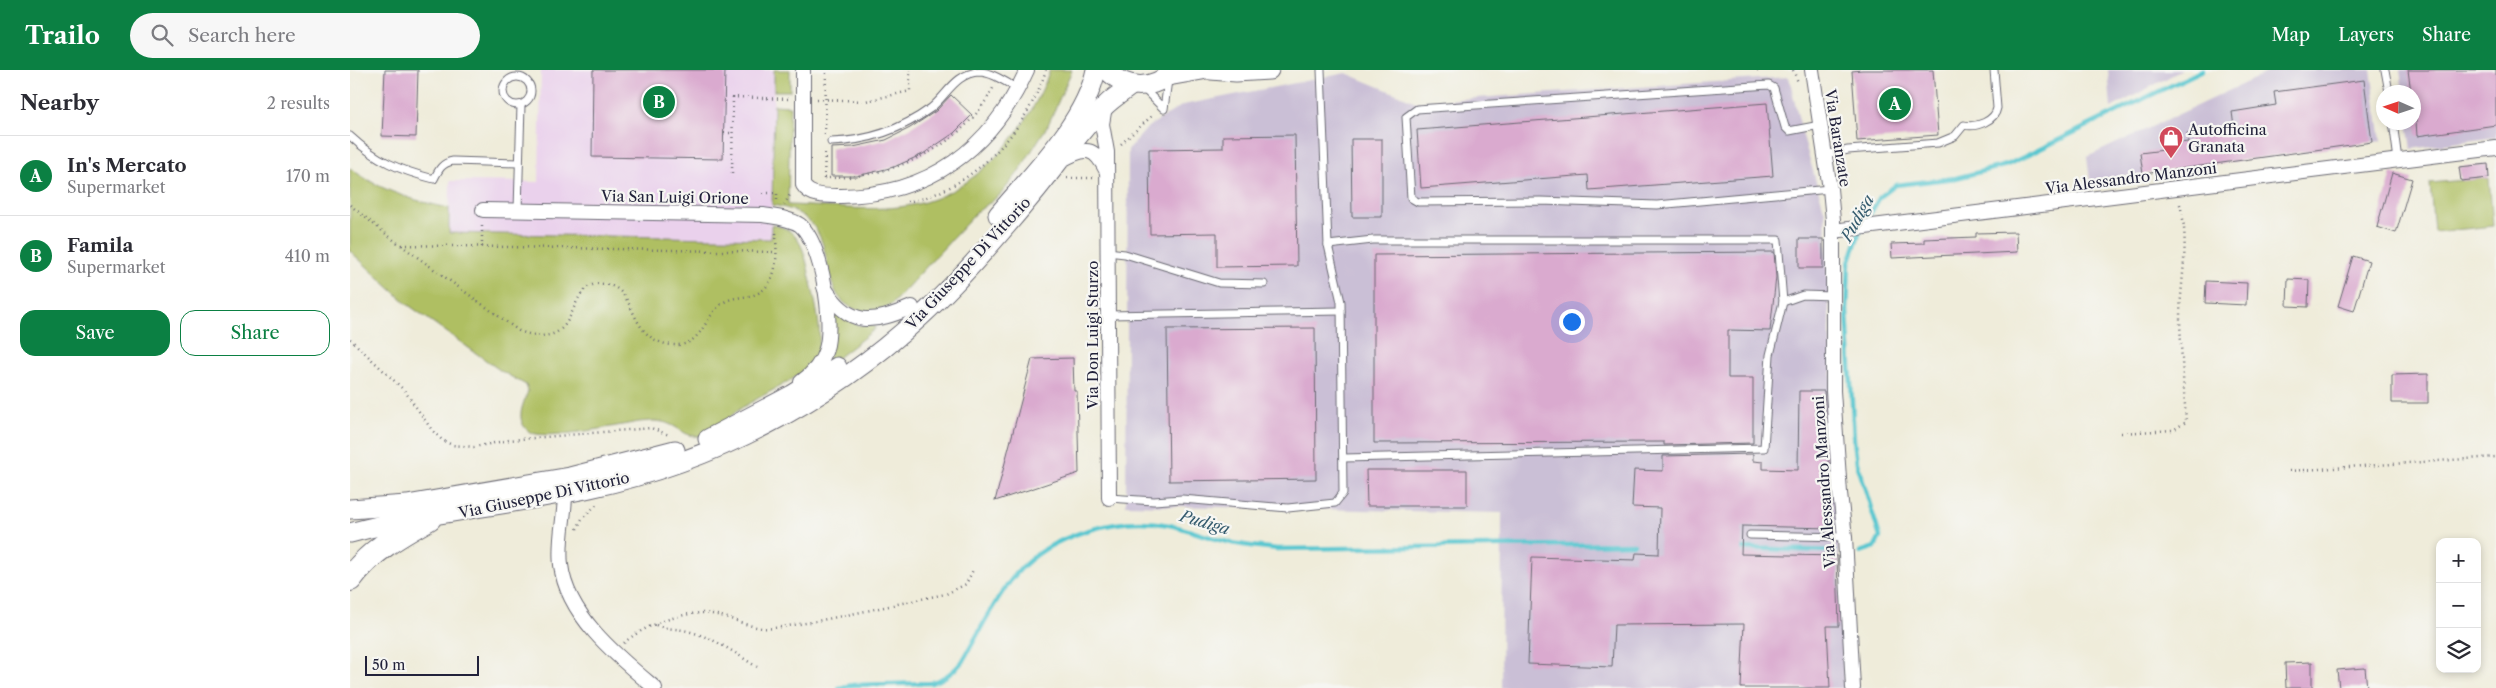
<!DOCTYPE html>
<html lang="en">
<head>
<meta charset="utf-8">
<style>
  body { margin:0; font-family:"Libre Caslon Text",serif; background:#f7f7f7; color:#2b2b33 }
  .controls { position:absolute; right:15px; bottom:15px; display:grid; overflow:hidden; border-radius:10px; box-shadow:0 2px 8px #0003 }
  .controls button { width:45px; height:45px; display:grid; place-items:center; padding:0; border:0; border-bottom:1px solid #e1e1e2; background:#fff; color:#2b2b33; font:25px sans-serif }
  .compass { position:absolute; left:2026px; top:15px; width:45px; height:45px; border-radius:50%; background:#fff; box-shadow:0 2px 8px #0003; rotate:273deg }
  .scale { position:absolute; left:15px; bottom:12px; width:114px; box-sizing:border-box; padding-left:5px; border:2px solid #22223b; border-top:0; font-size:14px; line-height:18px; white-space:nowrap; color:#22223b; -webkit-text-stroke:4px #f6f6f2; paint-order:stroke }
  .you { position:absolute; left:1221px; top:251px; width:18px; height:18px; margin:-12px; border:4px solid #fff; border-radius:50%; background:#1a73e8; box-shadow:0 0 0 8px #1a73e833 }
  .badge { display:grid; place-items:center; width:32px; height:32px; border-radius:50%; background:#0b8043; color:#fff; font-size:16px; font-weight:700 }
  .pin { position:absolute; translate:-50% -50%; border:2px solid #fff; box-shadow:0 1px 5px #0006 }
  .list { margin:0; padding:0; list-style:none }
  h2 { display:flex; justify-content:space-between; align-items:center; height:65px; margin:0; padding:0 20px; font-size:21px }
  h2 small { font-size:16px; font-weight:400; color:#7c7c81 }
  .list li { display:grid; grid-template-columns:32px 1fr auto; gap:15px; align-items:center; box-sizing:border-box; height:80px; padding:0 20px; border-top:1px solid #e1e1e2 }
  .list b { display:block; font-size:19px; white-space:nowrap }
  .list p { margin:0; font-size:16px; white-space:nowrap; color:#7c7c81 }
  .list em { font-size:16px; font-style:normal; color:#7c7c81 }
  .actions { display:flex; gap:10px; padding:15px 20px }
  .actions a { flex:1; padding:11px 0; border:1px solid #0b8043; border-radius:15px; text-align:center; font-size:18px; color:#0b8043 }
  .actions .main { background:#0b8043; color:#fff }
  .icon { flex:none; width:28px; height:28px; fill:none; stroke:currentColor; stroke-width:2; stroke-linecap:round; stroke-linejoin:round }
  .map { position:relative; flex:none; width:2146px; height:618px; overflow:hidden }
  header { display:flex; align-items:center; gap:30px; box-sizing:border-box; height:70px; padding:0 25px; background:#0b8043; color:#fff }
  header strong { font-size:24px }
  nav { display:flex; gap:28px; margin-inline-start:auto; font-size:18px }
  .search { width:350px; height:45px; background:#f7f7f7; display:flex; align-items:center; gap:12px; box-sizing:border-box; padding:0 18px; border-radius:28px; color:#7c7c81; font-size:19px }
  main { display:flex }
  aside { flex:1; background:#fff }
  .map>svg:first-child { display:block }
  .built { fill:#ead1ec }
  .industrial { fill:#cabfd6 }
  .green { fill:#afbf62; stroke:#68704e }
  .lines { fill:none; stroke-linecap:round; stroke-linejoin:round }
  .stream { stroke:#5ac7d0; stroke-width:4.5 }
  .building { fill:#daaacf }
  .lane-casing { stroke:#6a6973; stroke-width:9 }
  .street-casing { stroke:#6a6973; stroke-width:16 }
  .secondary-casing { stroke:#6a6973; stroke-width:21 }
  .highway-casing { stroke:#6a6973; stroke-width:26 }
  .path { stroke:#6a6973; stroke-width:2.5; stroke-dasharray:1 4; stroke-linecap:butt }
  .lane { stroke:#fff; stroke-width:7 }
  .street { stroke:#fff; stroke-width:14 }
  .secondary { stroke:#fff; stroke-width:19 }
  .highway { stroke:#fff; stroke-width:24 }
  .labels { text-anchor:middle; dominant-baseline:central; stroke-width:4.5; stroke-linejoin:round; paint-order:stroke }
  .poi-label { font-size:15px; fill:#22223b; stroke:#f6f6f2; text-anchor:start }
  .street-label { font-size:15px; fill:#22223b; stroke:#f6f6f2 }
  .water-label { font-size:16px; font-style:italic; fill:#365c6f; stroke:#f6f6f2 }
</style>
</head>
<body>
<header>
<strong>Trailo</strong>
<div class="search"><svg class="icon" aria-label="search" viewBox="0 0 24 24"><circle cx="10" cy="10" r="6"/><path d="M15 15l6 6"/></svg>Search here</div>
<nav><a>Map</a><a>Layers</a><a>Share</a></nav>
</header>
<main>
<aside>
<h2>Nearby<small>2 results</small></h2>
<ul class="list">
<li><span class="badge">A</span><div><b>In's Mercato</b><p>Supermarket</p></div><em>170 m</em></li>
<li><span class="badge">B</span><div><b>Famila</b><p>Supermarket</p></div><em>410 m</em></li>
</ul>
<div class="actions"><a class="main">Save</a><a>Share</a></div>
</aside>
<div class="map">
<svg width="2146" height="618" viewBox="0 0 2146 618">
  <rect width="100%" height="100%" fill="#f6f6f2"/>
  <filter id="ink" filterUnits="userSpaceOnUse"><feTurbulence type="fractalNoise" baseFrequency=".02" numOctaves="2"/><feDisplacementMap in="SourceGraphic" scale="10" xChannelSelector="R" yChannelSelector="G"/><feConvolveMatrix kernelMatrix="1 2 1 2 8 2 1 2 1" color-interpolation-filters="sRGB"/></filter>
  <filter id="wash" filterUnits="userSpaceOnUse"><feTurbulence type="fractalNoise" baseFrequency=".0096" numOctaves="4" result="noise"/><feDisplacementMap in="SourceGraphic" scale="20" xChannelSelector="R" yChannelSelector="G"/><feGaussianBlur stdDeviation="1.12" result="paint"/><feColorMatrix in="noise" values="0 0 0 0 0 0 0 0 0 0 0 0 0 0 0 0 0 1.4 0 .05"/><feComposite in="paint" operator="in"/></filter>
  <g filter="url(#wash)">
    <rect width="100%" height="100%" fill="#efecda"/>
    <path class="built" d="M 191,0 L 424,0 L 421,169 L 99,163 L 100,111 L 189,112 Z"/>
    <g class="industrial">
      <path d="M 1758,0 L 1832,0 L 1761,38 Z"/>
      <path d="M 1923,0 L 2021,0 L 2031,71 L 1740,111 L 1737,87 Z"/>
      <path d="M 2050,0 L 2146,0 L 2146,67 L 2061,79 L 2057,53 L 2064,52 L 2064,22 L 2053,22 Z"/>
      <path d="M 996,3 L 1066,32 L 1439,7 L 1451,59 L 1475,143 L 1494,618 L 1151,618 L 1152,443 L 776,435 L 778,80 L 798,57 L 833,35 Z"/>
    </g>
    <g class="green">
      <rect x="424" y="0" width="16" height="21"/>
      <path d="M 700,0 L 722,0 L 698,55 L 667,104 L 650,125 L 627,142 L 541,235 C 530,241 521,243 508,240 C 474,230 482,190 469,165 C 459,145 442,138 422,135 L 424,35 L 440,36 L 438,135 C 482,136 532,144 575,132 C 633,115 681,55 700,0 Z"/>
      <path d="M 0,98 C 29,120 64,131 99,138 L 99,163 L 421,169 L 421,155 C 451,157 455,184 460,208 C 482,302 468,293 393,337 C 378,346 368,363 350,366 C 337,368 330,358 319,354 C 310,350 299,351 289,352 C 270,355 194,371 180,362 C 164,351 173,335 178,321 L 176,315 L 151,301 L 57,234 L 0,181 Z"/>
      <path d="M 2139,108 L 2143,156 L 2084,162 L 2080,113 Z"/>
      <path d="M 487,245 L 508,255 L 524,256 L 525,259 L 481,293 L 478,292 L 484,246 Z"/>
    </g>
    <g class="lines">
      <g class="stream">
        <path d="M 1391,478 L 1484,481"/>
        <path d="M 1510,482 L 1525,477 L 1530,467 L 1507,393 L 1504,370 L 1497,240 L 1499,193 L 1510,161 L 1530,127 L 1546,115 L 1606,108 L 1657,95 L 1853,0"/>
        <path d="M 489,618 L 503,615 L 581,613 C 594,609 603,603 612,592 C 629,563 644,530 666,504 C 699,465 770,444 819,455 C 839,459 858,468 878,472 C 894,476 911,477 927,479 L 1284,474"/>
      </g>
    </g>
    <g id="blocks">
      <g class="building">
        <path d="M 35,0 L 68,0 L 66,67 L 32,66 Z"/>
        <path d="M 243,0 L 375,0 L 373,89 L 242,87 Z"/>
        <path d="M 1512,0 L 1583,0 L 1588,65 L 1507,71 L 1502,1 Z"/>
        <path d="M 2058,0 L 2146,0 L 2146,55 L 2067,66 L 2064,22 L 2061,22 Z"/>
        <path d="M 2014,10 L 2022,72 L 1793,104 L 1790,83 L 1814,80 L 1813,75 L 1838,72 L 1837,63 L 1884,57 L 1882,42 L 1926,35 L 1924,22 Z"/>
        <path d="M 601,25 L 622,45 L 604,63 L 573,84 L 544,97 L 507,106 L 481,106 L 481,78 L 503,77 L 536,70 L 560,58 L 586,41 Z"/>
        <path d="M 1417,33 L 1423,106 L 1239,120 L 1238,105 L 1071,118 L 1067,60 Z"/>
        <path d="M 945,65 L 947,196 L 867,197 L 867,163 L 800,164 L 799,79 L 873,78 L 873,66 Z"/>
        <path d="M 1001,69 L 1032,69 L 1032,147 L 1002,147 Z"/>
        <path d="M 2138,94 L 2139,108 L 2111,111 L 2109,97 Z"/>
        <path d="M 2042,103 L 2062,109 L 2046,163 L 2027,157 Z"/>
        <path d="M 1666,162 L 1667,182 L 1542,188 L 1541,174 L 1574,173 L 1574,169 L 1626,167 L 1626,163 Z"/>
        <rect x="1449" y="169" width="24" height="29"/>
        <path d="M 1424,182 L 1426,207 L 1420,261 L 1378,260 L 1378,308 L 1403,308 L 1403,373 L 1314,375 L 1314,372 L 1024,373 L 1024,185 Z"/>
        <path d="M 2003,186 L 2019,191 L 2004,241 L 1988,236 Z"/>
        <path d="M 1938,209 L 1959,210 L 1958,237 L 1937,236 Z"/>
        <path d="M 1856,211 L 1897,213 L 1896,235 L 1855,233 Z"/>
        <path d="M 965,258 L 966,409 L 819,411 L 817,259 Z"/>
        <path d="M 723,288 L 724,321 L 727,321 L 729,403 L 645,431 L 682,289 Z"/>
        <path d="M 2078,304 L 2078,333 L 2042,333 L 2042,305 Z"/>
        <path d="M 1449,321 L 1474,321 L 1482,458 L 1392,456 L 1391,484 L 1487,486 L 1489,556 L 1477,556 L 1480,618 L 1391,618 L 1394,554 L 1264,555 L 1262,597 L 1178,594 L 1182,487 L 1285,490 L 1286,483 L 1309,484 L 1310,438 L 1282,437 L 1284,400 L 1313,401 L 1313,386 L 1403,384 L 1403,391 L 1413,392 L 1413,399 L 1448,400 Z"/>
        <path d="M 1016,400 L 1117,400 L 1117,436 L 1017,436 Z"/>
        <path d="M 1962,592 L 1962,618 L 1936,618 L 1935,593 Z"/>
        <path d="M 2015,598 L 2017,618 L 1989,618 L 1987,600 Z"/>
      </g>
    </g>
  </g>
  <g filter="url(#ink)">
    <use href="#blocks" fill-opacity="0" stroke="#6a6973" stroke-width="1"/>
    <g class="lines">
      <defs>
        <g id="lane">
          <path d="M 2035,0 L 2039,22"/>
          <circle cx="167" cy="21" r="14"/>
          <path d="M 794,19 L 814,39 L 818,10"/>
          <path d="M 2043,52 L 2048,90"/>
          <path d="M 1470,55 L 1439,61 L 1435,57 L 1424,18 L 1419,15 L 1067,39 L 1056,47 L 1061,128 L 1068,132 L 1191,131 L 1307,135 L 1480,119"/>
          <path d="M 0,66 C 27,91 49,100 84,109 C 89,99 92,93 103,91 L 169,93"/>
          <path d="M 481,72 C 518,71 551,60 581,38 C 597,25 606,3 629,2 C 642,2 657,13 668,19"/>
          <path d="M 1475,85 L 1498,80 L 1588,73 L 1605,66 L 1614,55 C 1626,58 1645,51 1647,38 L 1644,0"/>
          <path d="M 168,140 L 171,35"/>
          <path d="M 978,175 L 1023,170 L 1428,170 L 1433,232"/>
          <path d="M 757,182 L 775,184 L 869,213 L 914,214"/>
          <path d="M 758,245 L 991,241"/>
          <path d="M 994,388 L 1414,378 L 1420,285 L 1433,232 L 1453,225 L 1483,226"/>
          <path d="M 759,428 L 804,431 L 832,429 L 938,438 L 985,433 L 993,423 L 991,232 L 978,175 L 971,0"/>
          <path d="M 1400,465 L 1495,467"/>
        </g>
        <g id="street">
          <path d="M 453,0 L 453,115 C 460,127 478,126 491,126 C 579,125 641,79 677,0"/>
          <path d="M 1462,0 L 1480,119 L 1483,150 L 1483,321 L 1490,423 L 1495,467 L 1503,618"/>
          <path d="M 755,36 L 752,54 L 757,82 L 759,428"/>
          <path d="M 712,90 C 735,77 744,76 756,100"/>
          <path d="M 133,140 L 413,145 C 425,147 440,148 450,155 C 472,174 484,252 476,279 C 472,293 462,304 451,312"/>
          <path d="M 1483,161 L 2146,78"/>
          <path d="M 474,217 C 500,259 523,253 562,237"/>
          <path d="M 215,423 C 215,447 208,471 211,495 C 217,546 268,587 305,618"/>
        </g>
        <g id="secondary">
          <path d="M 757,0 C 777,21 804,20 824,0"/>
          <path d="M 861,0 L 886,2 L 919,0"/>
          <path d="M 818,6 L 852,0"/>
          <path d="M 648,145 C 682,104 735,53 746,0"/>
          <path d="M 358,369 L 442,325 L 487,297"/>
          <path d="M 0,439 L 57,435 L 220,407 L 325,380"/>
          <path d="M 0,463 C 78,442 161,435 240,418 C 363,391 477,333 570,247 C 612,209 651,163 687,119 C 710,91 730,60 756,35 C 764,27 773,22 782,15"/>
        </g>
        <path id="highway" d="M 0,509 C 20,481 49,465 79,448"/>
      </defs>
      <use href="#lane" class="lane-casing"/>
      <use href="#street" class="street-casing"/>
      <use href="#secondary" class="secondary-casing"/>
      <use href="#highway" class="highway-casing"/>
      <g class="path">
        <path d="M 1407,0 L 1409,0"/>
        <path d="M 1443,0 L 1448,12"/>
        <path d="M 467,29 L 516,31 L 560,21 L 560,0"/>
        <path d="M 374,63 L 382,63"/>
        <path d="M 475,64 L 476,0"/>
        <path d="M 771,74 L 804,44"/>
        <path d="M 382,103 L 383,27 L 438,29"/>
        <path d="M 474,108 C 540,109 614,78 644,16"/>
        <path d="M 717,108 L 744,108"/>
        <path d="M 474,109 L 475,79"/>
        <path d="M 413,123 L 427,123 L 427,133"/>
        <path d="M 557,132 C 621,121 677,61 696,0"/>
        <path d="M 0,135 L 41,168 L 169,261 C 237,285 211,209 254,214 C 288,218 276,264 316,274 C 354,282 352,244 376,231 C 391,224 407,231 419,213 C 429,198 426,177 426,161"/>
        <path d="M 434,135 L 441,123"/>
        <path d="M 52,175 L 426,182"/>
        <path d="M 132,177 L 132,153"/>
        <path d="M 0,269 L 54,320 L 82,360 L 92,370 L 102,375 L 124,377 L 159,370 L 301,358 L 319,365"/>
        <path d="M 1771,363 L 1823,360 L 1836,352 C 1834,318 1831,284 1830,249 C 1830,210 1841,171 1829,131"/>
        <path d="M 1939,401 L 2146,387"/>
        <path d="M 227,459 L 232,449 L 247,434"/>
        <path d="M 306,555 C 318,560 329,558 341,562 C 366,569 385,583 407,597"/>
        <path d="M 274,573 C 292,556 337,539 362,544 C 382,547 404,561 424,558 C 482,550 539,535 596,524 L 616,514 L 623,500"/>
      </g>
      <use href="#lane" class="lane"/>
      <use href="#street" class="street"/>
      <use href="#secondary" class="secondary"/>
      <use href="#highway" class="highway"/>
    </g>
  </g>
  <defs>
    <symbol id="shop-pin" viewBox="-11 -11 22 30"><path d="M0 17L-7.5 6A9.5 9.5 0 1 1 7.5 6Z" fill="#d1495b" stroke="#f6f6f2"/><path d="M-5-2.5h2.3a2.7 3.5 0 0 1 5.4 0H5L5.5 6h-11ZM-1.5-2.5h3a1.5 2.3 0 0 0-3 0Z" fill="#fff"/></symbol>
  </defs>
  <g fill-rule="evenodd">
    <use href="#shop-pin" x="1807" y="54" width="28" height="38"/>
  </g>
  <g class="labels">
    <g class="poi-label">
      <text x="1838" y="59">Autofficina<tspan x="1838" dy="17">Granata</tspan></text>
    </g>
    <g class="street-label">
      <text transform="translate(1488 68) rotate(81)">Via Baranzate</text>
      <text transform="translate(1781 108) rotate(-7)">Via Alessandro Manzoni</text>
      <text transform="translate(325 127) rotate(1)">Via San Luigi Orione</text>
      <text transform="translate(618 193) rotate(-47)">Via Giuseppe Di Vittorio</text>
      <text transform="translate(742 265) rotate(-90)">Via Don Luigi Sturzo</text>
      <text transform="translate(1474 412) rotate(-94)">Via Alessandro Manzoni</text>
      <text transform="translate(194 425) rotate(-12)">Via Giuseppe Di Vittorio</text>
    </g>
    <g class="water-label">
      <text transform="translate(1507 148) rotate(-61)">Pudiga</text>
      <text transform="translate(855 452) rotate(16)">Pudiga</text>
    </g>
  </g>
</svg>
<div class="controls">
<button>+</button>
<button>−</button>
<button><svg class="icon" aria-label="layers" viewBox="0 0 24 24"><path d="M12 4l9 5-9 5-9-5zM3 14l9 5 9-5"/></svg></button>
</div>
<svg class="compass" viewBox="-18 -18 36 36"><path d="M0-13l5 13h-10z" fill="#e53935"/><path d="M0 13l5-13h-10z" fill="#7c7c81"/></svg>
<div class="scale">50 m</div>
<div class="you"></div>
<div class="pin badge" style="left:1545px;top:34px">A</div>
<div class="pin badge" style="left:309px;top:32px">B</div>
</div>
</main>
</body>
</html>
